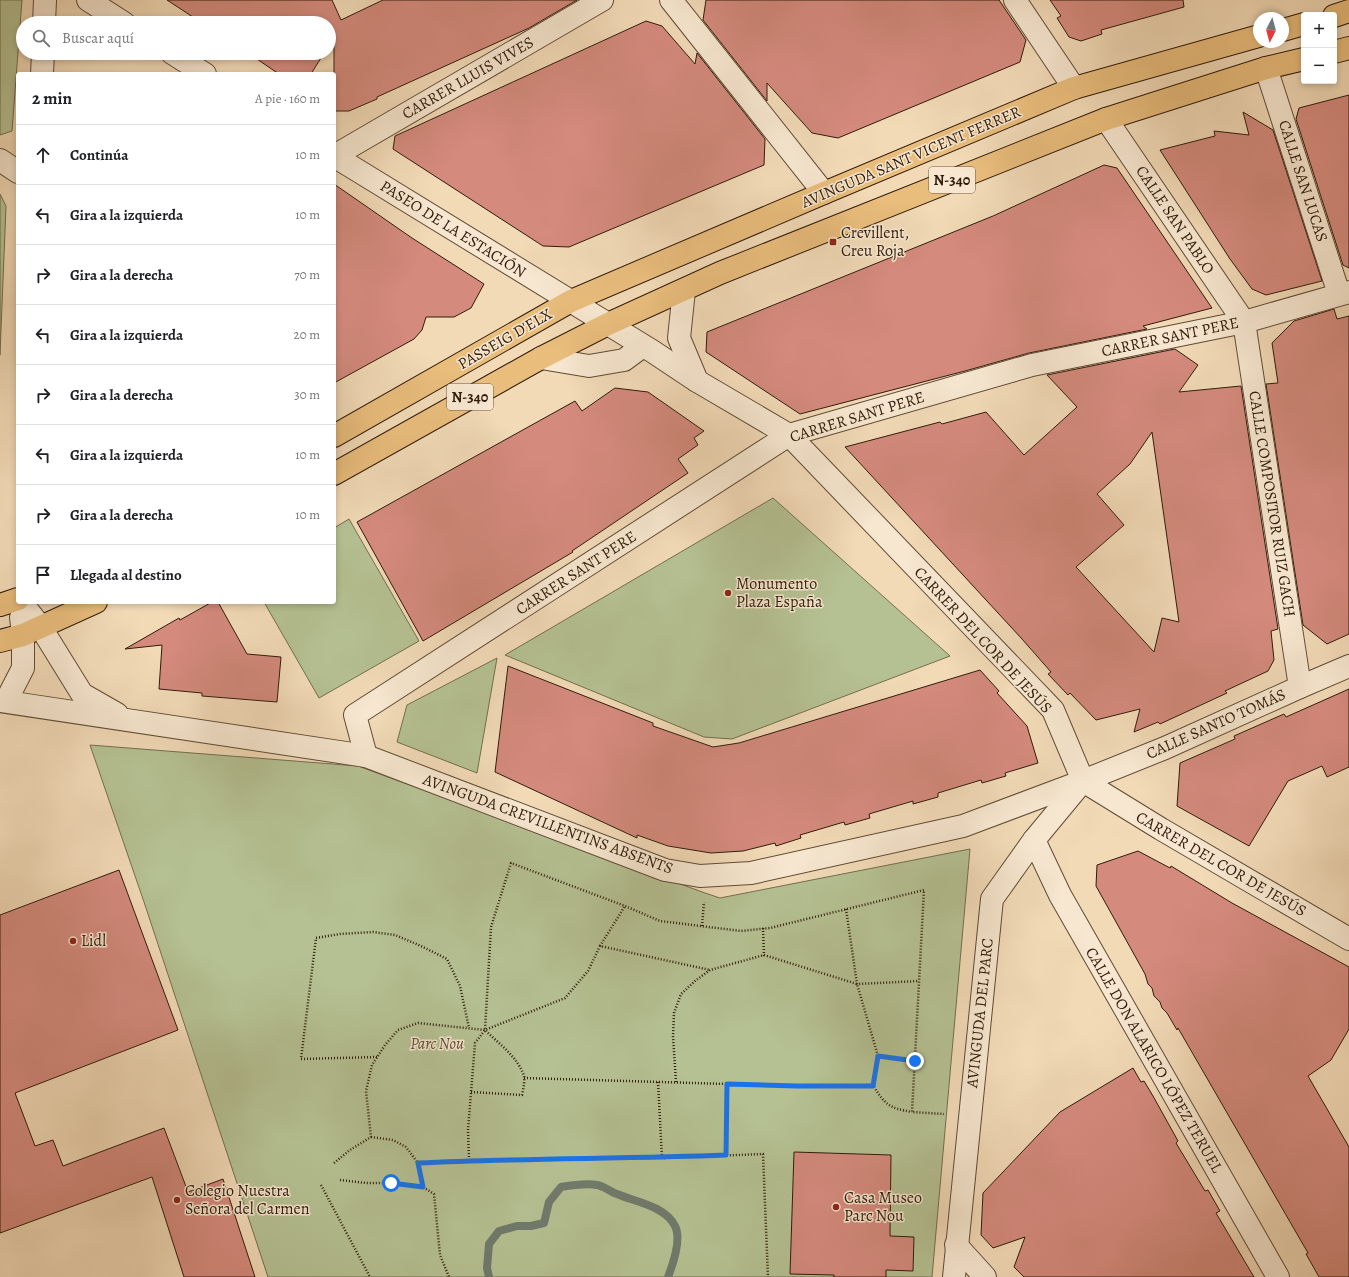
<!DOCTYPE html>
<html lang="es">
<head>
<meta charset="utf-8">
<style>
  body { margin:0; font-family:Alegreya,serif; background:#f2f2f2; color:#202124 }
  .controls { position:absolute; right:12px; top:12px; display:grid; overflow:hidden; border-radius:4px; box-shadow:0 2px 6px #0003 }
  .controls button { width:36px; height:36px; display:grid; place-items:center; padding:0; border:0; border-bottom:1px solid #e0e0e0; background:#fff; color:#202124; font:20px sans-serif }
  .compass { position:absolute; left:1253px; top:12px; width:36px; height:36px; border-radius:50%; background:#fff; box-shadow:0 2px 6px #0003; rotate:186deg }
  .stop { position:absolute; width:12px; height:12px; margin:-9px; border:3px solid #1a73e8; border-radius:50%; background:#fff }
  .stop.end { background:#1a73e8; border-color:#fff; box-shadow:0 1px 4px #0008 }
  .list { margin:0; padding:0; list-style:none }
  h2 { display:flex; justify-content:space-between; align-items:center; height:52px; margin:0; padding:0 16px; font-size:17px }
  h2 small { font-size:13px; font-weight:400; color:#757577 }
  .list li { display:grid; grid-template-columns:26px 1fr auto; gap:12px; align-items:center; box-sizing:border-box; height:60px; padding:0 16px; border-top:1px solid #e0e0e0 }
  .list b { display:block; font-size:15px; white-space:nowrap }
  .list em { font-size:13px; font-style:normal; color:#757577 }
  .icon { flex:none; width:22px; height:22px; fill:none; stroke:currentColor; stroke-width:2; stroke-linecap:round; stroke-linejoin:round }
  .map { position:relative; flex:none; width:1349px; height:1277px; overflow:hidden }
  .search { position:absolute; background:#fff; box-shadow:0 2px 6px #0003; left:16px; top:16px; width:320px; height:44px; display:flex; align-items:center; gap:10px; box-sizing:border-box; padding:0 14px; border-radius:22px; color:#757577; font-size:15px }
  .panel { position:absolute; background:#fff; box-shadow:0 2px 6px #0003; left:16px; top:72px; width:320px; height:532px; border-radius:4px }
  .map>svg:first-child { display:block }
  .green { fill:#b5c193; stroke:#726e4e }
  .lines { fill:none; stroke-linecap:round; stroke-linejoin:round }
  .stream { stroke:#707b6d; stroke-width:8 }
  .building { fill:#d48a7d; stroke:#301b0a; fill-rule:evenodd }
  .minor-casing { stroke:#604b35; stroke-width:24 }
  .highway-casing { stroke:#301b0a; stroke-width:24 }
  .path { stroke:#301b0a; stroke-width:2.5; stroke-dasharray:1 2; stroke-linecap:butt }
  .minor { stroke:#f7e7d0; stroke-width:22 }
  .highway { stroke:#e9bd7c; stroke-width:22 }
  .route { stroke:#1a73e8; stroke-width:5 }
  .poi-dot { fill:#8f2418; stroke:#f7e7d0; stroke-width:1.5 }
  .labels { text-anchor:middle; dominant-baseline:central; stroke-width:3; stroke-linejoin:round; paint-order:stroke }
  .shield { fill:#f7e7d0; stroke:#6c5845; stroke-width:1 }
  .shield-label { font-size:15px; font-weight:bold; fill:#301b0a }
  .street-label { font-size:16px; fill:#301b0a; stroke:#f7e7d0 }
  .poi-label { font-size:16px; fill:#301b0a; stroke:#f7e7d0; text-anchor:start }
  .park-label { font-size:16px; font-style:italic; fill:#584d33; stroke:#f7e7d0 }
</style>
</head>
<body>
<div class="map">
<svg width="1349" height="1277" viewBox="0 0 1349 1277">
  <rect width="100%" height="100%" fill="#f2dab7"/>
  <filter id="stains"><feTurbulence type="fractalNoise" baseFrequency=".005" numOctaves="4"/><feColorMatrix values="0 0 0 0 .2 0 0 0 0 .09 0 0 0 0 .02 0 0 0 .5 -.17"/></filter>
  <radialGradient id="worn" r=".72"><stop offset=".6" stop-color="#630" stop-opacity="0"/><stop offset="1" stop-color="#630" stop-opacity=".3"/></radialGradient>
  <g class="green">
    <path d="M 0,0 L 22,0 L 12,131 L 0,135 Z"/>
    <path d="M 0,194 L 6,206 L 0,355 Z"/>
    <path d="M 773,498 L 950,656 L 732,739 L 704,737 L 505,655 Z"/>
    <path d="M 349,519 L 419,641 L 319,698 L 264,602 L 334,602 L 334,528 Z"/>
    <path d="M 497,658 L 477,773 L 397,742 L 407,705 Z"/>
    <path d="M 90,745 L 358,766 L 705,893 L 720,898 L 970,849 L 932,1277 L 268,1277 L 144,902 Z"/>
  </g>
  <g class="lines">
    <path class="stream" d="M 489,1277 L 487,1268 L 489,1244 L 499,1231 L 517,1226 L 531,1226 L 544,1223 L 549,1202 L 561,1187 C 573,1185 585,1183 597,1185 C 604,1186 611,1192 617,1194 C 636,1202 665,1206 675,1226 C 682,1239 673,1264 668,1277"/>
  </g>
  <g class="building">
    <path d="M 167,0 L 332,0 L 341,20 L 383,0 L 577,0 L 529,28 L 377,97 L 377,99 L 349,111 L 334,111 L 334,37 L 329,45 L 329,23 L 202,23 Z"/>
    <path d="M 706,0 L 999,0 L 1026,40 L 1020,62 L 838,138 L 812,133 L 767,83 L 767,101 L 703,20 Z"/>
    <path d="M 1050,0 L 1183,0 L 1184,7 L 1101,30 L 1102,34 L 1081,41 L 1069,37 L 1057,18 L 1061,16 Z"/>
    <path d="M 646,21 L 662,26 L 695,64 L 697,53 L 765,139 L 764,165 L 569,247 L 543,246 L 393,149 L 395,136 Z"/>
    <path d="M 248,53 L 324,53 L 311,74 L 279,74 Z"/>
    <path d="M 1349,95 L 1349,268 L 1343,265 L 1296,119 L 1299,108 Z"/>
    <path d="M 1243,112 L 1273,130 L 1322,281 L 1266,295 L 1252,289 L 1230,259 L 1160,150 L 1215,136 L 1214,131 L 1249,135 Z"/>
    <path d="M 1104,165 L 1117,168 L 1212,308 L 1143,326 L 1147,329 L 1029,353 L 965,371 L 800,414 L 706,352 L 707,332 L 993,216 Z"/>
    <path d="M 334,184 L 412,238 L 484,284 L 471,308 L 454,317 L 426,317 L 422,330 L 414,339 L 334,383 Z"/>
    <path d="M 1334,309 L 1337,319 L 1349,316 L 1349,634 L 1327,644 L 1303,625 L 1266,384 L 1278,383 L 1272,343 L 1294,321 Z"/>
    <path d="M 1175,349 L 1198,365 L 1179,392 L 1241,386 L 1278,629 L 1271,631 L 1274,660 L 1268,671 L 1225,691 L 1227,693 L 1160,724 L 1158,722 L 1134,732 L 1140,709 L 1096,720 L 1070,693 L 1068,695 L 1048,674 L 1051,672 L 1022,639 L 845,447 L 940,422 L 942,424 L 986,412 L 1024,455 L 1077,407 L 1047,375 ZM 1152,432 L 1179,622 L 1162,618 L 1154,652 L 1076,567 L 1124,525 L 1097,494 L 1130,464 Z"/>
    <path d="M 615,388 L 648,392 L 704,431 L 694,438 L 698,445 L 678,459 L 688,473 L 572,551 L 573,552 L 423,641 L 357,522 L 575,401 L 582,411 Z"/>
    <path d="M 212,602 L 218,602 L 247,654 L 281,657 L 277,702 L 202,696 L 202,693 L 159,689 L 162,645 L 125,649 L 179,618 L 180,620 Z"/>
    <path d="M 508,666 L 653,723 L 653,726 L 713,747 L 739,743 L 980,670 L 999,691 L 997,693 L 1027,726 L 1038,763 L 1005,773 L 1006,776 L 982,783 L 981,780 L 938,793 L 938,797 L 913,804 L 913,801 L 869,814 L 870,818 L 845,825 L 844,822 L 800,835 L 801,838 L 776,846 L 775,843 L 743,851 L 711,853 L 668,846 L 637,835 L 637,838 L 495,772 Z"/>
    <path d="M 1349,689 L 1349,767 L 1327,777 L 1322,766 L 1288,781 L 1249,846 L 1177,806 L 1180,763 L 1235,739 L 1234,736 L 1284,714 L 1286,717 Z"/>
    <path d="M 1138,851 L 1170,868 L 1171,866 L 1232,903 L 1349,967 L 1349,1029 L 1331,1060 L 1308,1076 L 1349,1147 L 1349,1277 L 1319,1277 L 1306,1254 L 1308,1253 L 1178,1028 L 1177,1030 L 1167,1013 L 1162,1008 L 1160,1002 L 1154,996 L 1152,988 L 1148,984 L 1145,974 L 1096,886 L 1097,865 Z"/>
    <path d="M 119,870 L 178,1030 L 15,1093 L 35,1146 L 53,1140 L 63,1166 L 164,1128 L 188,1192 L 223,1179 L 255,1277 L 184,1277 L 152,1177 L 0,1233 L 0,915 Z"/>
    <path d="M 1133,1068 L 1141,1082 L 1144,1081 L 1153,1096 L 1178,1141 L 1176,1143 L 1205,1191 L 1208,1190 L 1220,1211 L 1216,1213 L 1254,1277 L 1024,1277 L 1014,1267 L 1025,1237 L 993,1248 L 981,1235 L 983,1193 L 1060,1112 Z"/>
    <path d="M 794,1152 L 891,1155 L 890,1236 L 914,1237 L 913,1271 L 886,1270 L 886,1277 L 834,1277 L 834,1275 L 790,1274 Z"/>
  </g>
  <g class="lines">
    <defs>
      <g id="minor">
        <path d="M 88,0 L 124,23"/>
        <path d="M 671,0 L 824,193"/>
        <path d="M 1015,0 L 1074,88"/>
        <path d="M 44,23 L 45,0"/>
        <path d="M 172,53 L 205,74"/>
        <path d="M 1266,68 L 1339,294"/>
        <path d="M 42,74 L 43,53"/>
        <path d="M 1106,119 L 1244,322 L 1300,687"/>
        <path d="M 334,156 L 652,351 L 697,381 L 789,435 L 1053,710 L 1083,781 L 1161,829 L 1349,939"/>
        <path d="M 334,156 L 602,0"/>
        <path d="M 0,160 L 18,172"/>
        <path d="M 684,290 L 679,338 L 697,381"/>
        <path d="M 541,358 L 589,366 L 624,360 L 643,346"/>
        <path d="M 21,602 L 40,626 L 82,694 L 117,714"/>
        <path d="M 0,701 L 366,756 L 665,870 L 700,876 L 751,873 L 963,826 L 1083,781 L 1165,748 L 1300,687 L 1349,666"/>
        <path d="M 6,701 L 23,668 L 23,635 L 21,617"/>
        <path d="M 366,756 L 355,715 L 789,435 L 1032,365 L 1244,322 L 1349,292"/>
        <path d="M 1034,840 L 1060,895 L 1278,1277"/>
        <path d="M 956,1245 L 985,1277"/>
        <path d="M 954,1277 L 992,899 L 1034,840 L 1082,782"/>
      </g>
      <g id="highway">
        <path d="M 1334,16 L 1349,11"/>
        <path d="M 1283,30 L 1304,24"/>
        <path d="M 1334,52 L 1349,48"/>
        <path d="M 334,436 L 571,301 L 824,193 L 1074,88 L 1259,36"/>
        <path d="M 334,474 L 541,358 L 608,324 L 720,273 L 1106,119 L 1266,68 L 1304,59"/>
        <path d="M 0,605 L 18,599"/>
        <path d="M 0,641 L 23,635 L 96,602"/>
      </g>
    </defs>
    <use href="#minor" class="minor-casing"/>
    <use href="#highway" class="highway-casing"/>
    <g class="path">
      <path d="M 846,909 L 857,984 L 919,981"/>
      <path d="M 702,926 L 704,902"/>
      <path d="M 763,928 L 764,955 L 857,984 L 878,1056 L 915,1061"/>
      <path d="M 600,946 L 625,906"/>
      <path d="M 377,1057 L 301,1059 L 316,938 L 340,934 L 373,932 L 395,935 L 421,946 L 447,959 L 460,986 L 469,1028"/>
      <path d="M 524,1078 L 796,1086 L 873,1085 C 885,1105 889,1108 912,1112"/>
      <path d="M 658,1082 L 662,1158"/>
      <path d="M 676,1082 L 673,1036 L 674,1013 L 681,994 L 695,981 L 710,970 L 764,955"/>
      <path d="M 873,1085 L 878,1056"/>
      <path d="M 471,1092 L 522,1095 C 523,1090 525,1082 524,1076 C 518,1057 498,1043 485,1030"/>
      <path d="M 371,1137 L 393,1140 L 406,1147 L 418,1163 L 423,1187"/>
      <path d="M 726,1155 L 727,1084"/>
      <path d="M 469,1160 L 468,1130 L 475,1043 L 485,1030 L 491,927 L 511,863 L 625,906 L 660,921 L 741,931 L 770,928 L 924,890 L 912,1112 L 944,1114"/>
      <path d="M 334,1163 L 350,1150 L 371,1137 L 366,1091 L 372,1065 L 385,1045 L 398,1030 L 418,1023 L 485,1030 L 565,998 L 588,971 L 600,946 L 710,970"/>
      <path d="M 418,1163 L 469,1160 L 662,1158 L 763,1154 L 768,1277"/>
      <path d="M 340,1180 L 366,1183 L 391,1183 L 423,1187 L 434,1194 L 440,1255 L 449,1277"/>
      <path d="M 321,1185 L 370,1277"/>
    </g>
    <use href="#minor" class="minor"/>
    <use href="#highway" class="highway"/>
  </g>
  <g class="lines">
    <path class="route" d="M 391,1183 L 423,1187 L 418,1163 C 521,1158 624,1159 726,1155 L 727,1084 L 796,1086 L 873,1086 L 878,1056 L 915,1061"/>
  </g>
  <g class="poi-dot">
    <rect x="829" y="238" width="8" height="8" rx="2"/>
    <circle cx="728" cy="593" r="4"/>
    <circle cx="73" cy="941" r="4"/>
    <circle cx="177" cy="1200" r="4"/>
    <circle cx="836" cy="1207" r="4"/>
  </g>
  <g class="labels">
    <g class="shield">
      <rect x="929" y="167" width="46" height="26" rx="3"/>
      <rect x="447" y="384" width="46" height="26" rx="3"/>
    </g>
    <g class="shield-label">
      <text x="952" y="180">N-340</text>
      <text x="470" y="397">N-340</text>
    </g>
    <g class="street-label">
      <text transform="translate(468 78) rotate(-30)">CARRER LLUIS VIVES</text>
      <text transform="translate(911 157) rotate(-23)">AVINGUDA SANT VICENT FERRER</text>
      <text transform="translate(1303 181) rotate(72)">CALLE SAN LUCAS</text>
      <text transform="translate(1175 220) rotate(56)">CALLE SAN PABLO</text>
      <text transform="translate(453 229) rotate(32)">PASEO DE LA ESTACIÓN</text>
      <text transform="translate(1170 337) rotate(-12)">CARRER SANT PERE</text>
      <text transform="translate(505 339) rotate(-30)">PASSEIG D'ELX</text>
      <text transform="translate(857 417) rotate(-17)">CARRER SANT PERE</text>
      <text transform="translate(1272 504) rotate(81)">CALLE COMPOSITOR RUIZ GACH</text>
      <text transform="translate(576 573) rotate(-33)">CARRER SANT PERE</text>
      <text transform="translate(983 640) rotate(47)">CARRER DEL COR DE JESÚS</text>
      <text transform="translate(1216 724) rotate(-24)">CALLE SANTO TOMÁS</text>
      <text transform="translate(548 824) rotate(20)">AVINGUDA CREVILLENTINS ABSENTS</text>
      <text transform="translate(1221 864) rotate(30)">CARRER DEL COR DE JESÚS</text>
      <text transform="translate(980 1013) rotate(-84)">AVINGUDA DEL PARC</text>
      <text transform="translate(1154 1060) rotate(60)">CALLE DON ALARICO LÓPEZ TERUEL</text>
    </g>
    <g class="poi-label">
      <text x="841" y="233">Crevillent,<tspan x="841" dy="18">Creu Roja</tspan></text>
      <text x="736" y="584">Monumento<tspan x="736" dy="18">Plaza España</tspan></text>
      <text x="81" y="941">Lidl</text>
      <text x="185" y="1191">Colegio Nuestra<tspan x="185" dy="18">Señora del Carmen</tspan></text>
      <text x="844" y="1198">Casa Museo<tspan x="844" dy="18">Parc Nou</tspan></text>
    </g>
    <g class="park-label">
      <text x="437" y="1044">Parc Nou</text>
    </g>
  </g>
  <rect width="100%" height="100%" filter="url(#stains)"/>
  <rect width="100%" height="100%" fill="url(#worn)"/>
</svg>
<div class="controls">
<button>+</button>
<button>−</button>
</div>
<svg class="compass" viewBox="-18 -18 36 36"><path d="M0-13l5 13h-10z" fill="#e53935"/><path d="M0 13l5-13h-10z" fill="#757577"/></svg>
<div class="stop" style="left:391px;top:1183px"></div>
<div class="stop end" style="left:915px;top:1061px"></div>
<div class="search"><svg class="icon" aria-label="search" viewBox="0 0 24 24"><circle cx="10" cy="10" r="6"/><path d="M15 15l6 6"/></svg>Buscar aquí</div>
<section class="panel">
<h2>2 min<small>A pie · 160 m</small></h2>
<ul class="list">
<li><svg class="icon" aria-label="ahead" viewBox="0 0 24 24"><path d="M12 20V5M6 11l6-6 6 6"/></svg><div><b>Continúa</b></div><em>10 m</em></li>
<li><svg class="icon" aria-label="left" viewBox="0 0 24 24"><path d="M17 20v-9H6M10 6l-5 5 5 5"/></svg><div><b>Gira a la izquierda</b></div><em>10 m</em></li>
<li><svg class="icon" aria-label="right" viewBox="0 0 24 24"><path d="M7 20v-9h11M14 6l5 5-5 5"/></svg><div><b>Gira a la derecha</b></div><em>70 m</em></li>
<li><svg class="icon" aria-label="left" viewBox="0 0 24 24"><path d="M17 20v-9H6M10 6l-5 5 5 5"/></svg><div><b>Gira a la izquierda</b></div><em>20 m</em></li>
<li><svg class="icon" aria-label="right" viewBox="0 0 24 24"><path d="M7 20v-9h11M14 6l5 5-5 5"/></svg><div><b>Gira a la derecha</b></div><em>30 m</em></li>
<li><svg class="icon" aria-label="left" viewBox="0 0 24 24"><path d="M17 20v-9H6M10 6l-5 5 5 5"/></svg><div><b>Gira a la izquierda</b></div><em>10 m</em></li>
<li><svg class="icon" aria-label="right" viewBox="0 0 24 24"><path d="M7 20v-9h11M14 6l5 5-5 5"/></svg><div><b>Gira a la derecha</b></div><em>10 m</em></li>
<li><svg class="icon" aria-label="arrive" viewBox="0 0 24 24"><path d="M6 21V4h12l-3 4 3 4H6"/></svg><div><b>Llegada al destino</b></div></li>
</ul>
</section>
</div>
</body>
</html>
